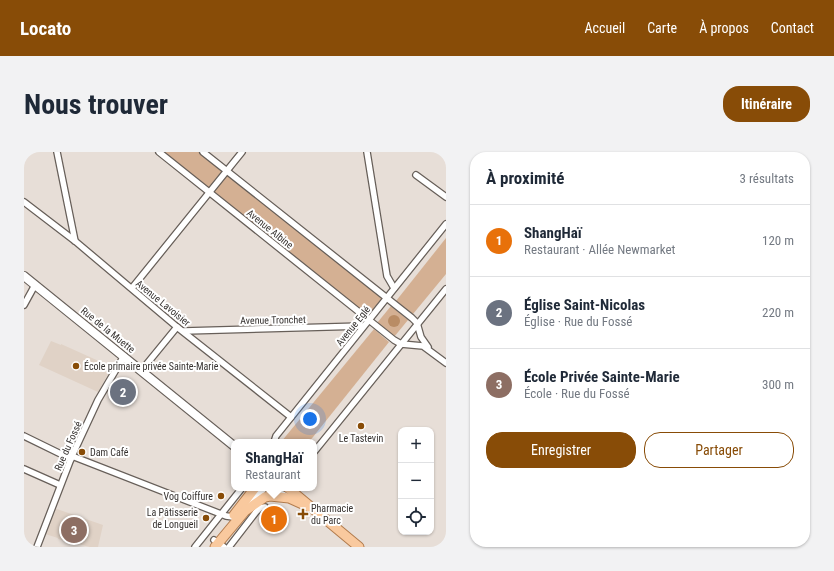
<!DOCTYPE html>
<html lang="fr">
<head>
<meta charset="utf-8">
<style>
  body { margin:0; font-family:"Roboto Condensed",sans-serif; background:#f2f2f3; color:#1f2937 }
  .controls { position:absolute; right:12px; bottom:12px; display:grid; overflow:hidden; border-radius:8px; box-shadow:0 1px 3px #0004 }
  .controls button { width:36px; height:36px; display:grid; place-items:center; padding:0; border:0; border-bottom:1px solid #e0e1e3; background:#fff; color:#1f2937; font:20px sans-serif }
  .you { position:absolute; left:286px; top:267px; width:14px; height:14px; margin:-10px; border:3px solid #fff; border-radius:50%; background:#1a73e8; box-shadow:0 0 0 6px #1a73e833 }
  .badge { display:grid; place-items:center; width:26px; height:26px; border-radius:50%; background:#884c07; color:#fff; font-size:13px; font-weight:700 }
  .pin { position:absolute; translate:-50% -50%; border:2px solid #fff; box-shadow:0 1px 4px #0006 }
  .popup { position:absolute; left:207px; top:287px; width:86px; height:52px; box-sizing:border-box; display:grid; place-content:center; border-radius:8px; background:#fff; filter:drop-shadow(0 1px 3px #0005); font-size:13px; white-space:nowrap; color:#747a83 }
  .popup b { font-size:15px; color:#1f2937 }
  .popup::after { content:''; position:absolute; left:50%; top:100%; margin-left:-8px; border:8px solid transparent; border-top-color:#fff }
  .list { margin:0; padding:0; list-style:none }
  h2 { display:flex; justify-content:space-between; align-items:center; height:52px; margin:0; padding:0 16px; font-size:17px }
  h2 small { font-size:13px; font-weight:400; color:#747a83 }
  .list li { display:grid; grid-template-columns:26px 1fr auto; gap:12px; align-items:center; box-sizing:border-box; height:72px; padding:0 16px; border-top:1px solid #e0e1e3 }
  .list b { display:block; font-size:15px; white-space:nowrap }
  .list p { margin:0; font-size:13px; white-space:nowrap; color:#747a83 }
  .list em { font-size:13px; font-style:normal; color:#747a83 }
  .actions { display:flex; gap:8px; padding:12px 16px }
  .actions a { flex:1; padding:9px 0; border:1px solid #884c07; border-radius:16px; text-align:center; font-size:14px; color:#884c07 }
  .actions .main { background:#884c07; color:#fff }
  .icon { flex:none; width:22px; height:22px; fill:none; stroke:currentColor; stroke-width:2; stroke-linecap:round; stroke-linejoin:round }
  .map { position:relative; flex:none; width:422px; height:395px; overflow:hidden; border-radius:16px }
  header { display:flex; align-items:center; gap:24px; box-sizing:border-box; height:56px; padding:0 20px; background:#884c07; color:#fff }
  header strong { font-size:19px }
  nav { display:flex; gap:22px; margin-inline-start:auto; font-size:14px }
  .intro { display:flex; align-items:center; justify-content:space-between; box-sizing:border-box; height:96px; padding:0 24px }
  h1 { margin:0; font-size:28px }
  .button { padding:10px 18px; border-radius:16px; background:#884c07; color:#fff; font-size:14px; font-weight:700 }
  main { display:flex; gap:24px; padding:0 24px }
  aside { flex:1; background:#fff; border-radius:16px; box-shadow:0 1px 3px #0004 }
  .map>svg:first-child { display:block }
  .built { fill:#e0d2c6 }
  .green { fill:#d4b093 }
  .water { fill:#b98c65 }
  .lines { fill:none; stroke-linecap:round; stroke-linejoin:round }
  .street-casing { stroke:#675f59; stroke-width:8 }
  .secondary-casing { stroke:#675f59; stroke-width:10 }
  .primary-casing { stroke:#b27c4e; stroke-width:11 }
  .street { stroke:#fff; stroke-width:5.5 }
  .secondary { stroke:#fff; stroke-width:8 }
  .primary { stroke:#f9c99e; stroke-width:9 }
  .poi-dot { fill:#884c07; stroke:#fff; stroke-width:1.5 }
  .labels { text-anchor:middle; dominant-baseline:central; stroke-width:4; stroke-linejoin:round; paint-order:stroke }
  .street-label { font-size:10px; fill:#35312f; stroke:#fff }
  .poi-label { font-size:10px; fill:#35312f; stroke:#fff; text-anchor:start }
</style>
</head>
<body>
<header>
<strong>Locato</strong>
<nav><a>Accueil</a><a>Carte</a><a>À propos</a><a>Contact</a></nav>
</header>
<div class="intro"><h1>Nous trouver</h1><a class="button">Itinéraire</a></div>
<main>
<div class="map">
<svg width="422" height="395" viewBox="0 0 422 395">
  <rect width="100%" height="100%" fill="#e7ded7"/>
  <g class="built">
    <path d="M 27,189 L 37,193 L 37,192 L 88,215 L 74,240 L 15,213 Z"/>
    <path d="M 30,356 L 79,373 L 74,395 L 66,395 L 34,387 L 34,386 L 21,382 Z"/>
  </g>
  <g class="green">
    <path d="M 138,0 L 175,0 L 358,146 L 344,164 Z"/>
    <path d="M 422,86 L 422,122 L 389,162 L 372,149 Z"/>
    <path d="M 367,154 L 384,168 L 370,185 L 353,171 Z"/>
    <path d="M 350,177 L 365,190 L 285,290 L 257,290 Z"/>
  </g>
  <circle class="water" cx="370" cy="169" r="6"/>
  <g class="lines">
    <defs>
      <g id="street">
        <path d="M 33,0 L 51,89"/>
        <path d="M 135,0 L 370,188 L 377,192 L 399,194 L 422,211"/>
        <path d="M 179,0 L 388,166 L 393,171 L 397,185 L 404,195"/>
        <path d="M 343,0 L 363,124 L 370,136"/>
        <path d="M 392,23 L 422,45"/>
        <path d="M 0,50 L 51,89 L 153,175 L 267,265"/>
        <path d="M 108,136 L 218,0"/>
        <path d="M 0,153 L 11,133"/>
        <path d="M 160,179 L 339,174"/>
        <path d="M 117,219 L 153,175"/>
        <path d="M 0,284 L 47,307"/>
        <path d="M 250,290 L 252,284 L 422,72"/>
        <path d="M 290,300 L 422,137"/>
        <path d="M 48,304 L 202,364 L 209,365"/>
        <path d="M 0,317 L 36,333"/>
        <path d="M 190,388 L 200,395"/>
        <path d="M 13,395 L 48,304 L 74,248 L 100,204"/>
        <path d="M 171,395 L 218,336"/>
        <path d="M 205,395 L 232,360 L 236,356 L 241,355"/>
      </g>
      <g id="secondary">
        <path d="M 0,124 L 210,294"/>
        <path d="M 246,336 L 261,345"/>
        <path d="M 224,355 L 239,336"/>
      </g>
      <g id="primary">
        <path d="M 264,336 L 335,395"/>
        <path d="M 210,363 L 231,336"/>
        <path d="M 191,395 L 221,359 L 241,345 L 246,344 L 265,346 L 285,355"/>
      </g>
    </defs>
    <use href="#street" class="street-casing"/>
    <use href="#secondary" class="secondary-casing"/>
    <use href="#primary" class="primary-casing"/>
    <use href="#street" class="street"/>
    <use href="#secondary" class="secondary"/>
    <use href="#primary" class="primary"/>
  </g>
  <g class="poi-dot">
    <circle cx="52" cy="214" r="4"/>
    <circle cx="337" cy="274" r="4"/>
    <circle cx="58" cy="300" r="4"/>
    <circle cx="197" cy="344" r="4"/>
    <path d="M277 356h4v4h4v4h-4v4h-4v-4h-4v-4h4z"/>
    <circle cx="182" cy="366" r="4"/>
  </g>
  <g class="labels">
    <g class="street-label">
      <text transform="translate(246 77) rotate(39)">Avenue Albine</text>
      <text transform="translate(139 151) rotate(39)">Avenue Lavoisier</text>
      <text transform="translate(249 168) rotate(-1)">Avenue Tronchet</text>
      <text transform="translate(329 174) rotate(-51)">Avenue Eglé</text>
      <text transform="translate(84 178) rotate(39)">Rue de la Muette</text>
      <text transform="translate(44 294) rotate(-66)">Rue du Fossé</text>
    </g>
    <g class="poi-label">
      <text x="60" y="214">École primaire privée Sainte-Marie</text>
      <text x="337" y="286" text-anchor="middle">Le Tastevin</text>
      <text x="66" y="300">Dam Café</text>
      <text x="189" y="344" text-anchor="end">Vog Coiffure</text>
      <text x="287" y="356">Pharmacie<tspan x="287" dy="12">du Parc</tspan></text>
      <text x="174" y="360" text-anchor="end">La Pâtisserie<tspan x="174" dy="12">de Longueil</tspan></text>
    </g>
  </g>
</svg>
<div class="controls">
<button>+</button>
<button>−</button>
<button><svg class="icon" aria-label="locate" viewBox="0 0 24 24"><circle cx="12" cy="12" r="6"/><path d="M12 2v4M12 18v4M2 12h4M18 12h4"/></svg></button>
</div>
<div class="you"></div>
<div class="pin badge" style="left:250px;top:367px;background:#e8710a">1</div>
<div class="popup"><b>ShangHaï</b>Restaurant</div>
<div class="pin badge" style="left:99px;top:240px;background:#6b7280">2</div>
<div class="pin badge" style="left:50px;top:378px;background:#8d6e63">3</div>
</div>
<aside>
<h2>À proximité<small>3 résultats</small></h2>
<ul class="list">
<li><span class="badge" style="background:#e8710a">1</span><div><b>ShangHaï</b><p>Restaurant · Allée Newmarket</p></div><em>120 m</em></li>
<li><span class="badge" style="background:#6b7280">2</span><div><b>Église Saint-Nicolas</b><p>Église · Rue du Fossé</p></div><em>220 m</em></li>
<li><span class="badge" style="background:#8d6e63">3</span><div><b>École Privée Sainte-Marie</b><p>École · Rue du Fossé</p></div><em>300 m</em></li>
</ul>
<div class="actions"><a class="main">Enregistrer</a><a>Partager</a></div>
</aside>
</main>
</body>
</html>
